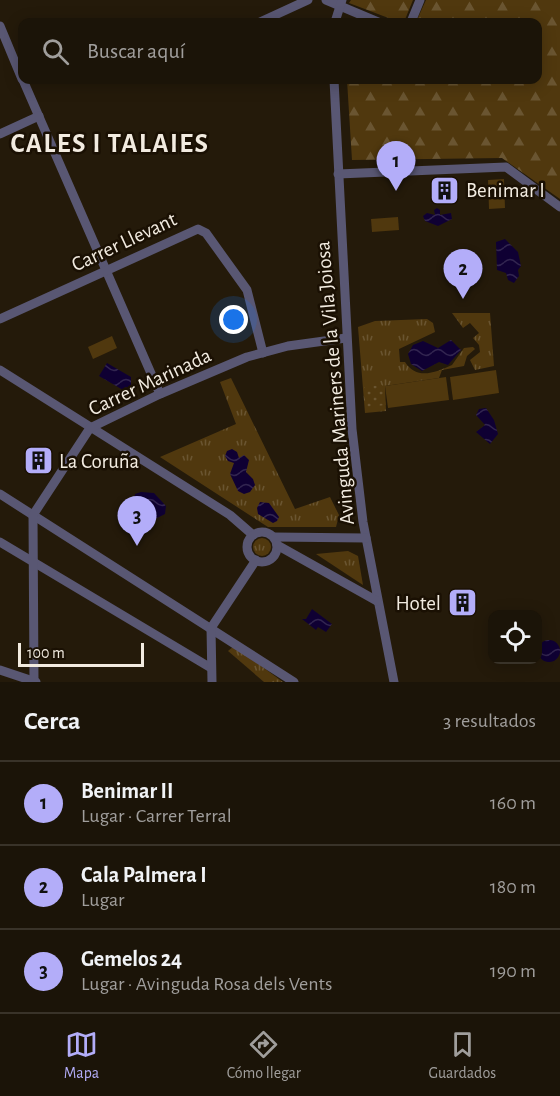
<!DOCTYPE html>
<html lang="es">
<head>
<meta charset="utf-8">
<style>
  body { margin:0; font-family:"Alegreya Sans",sans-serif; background:#282116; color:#f1f3f6 }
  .controls { position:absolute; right:18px; bottom:18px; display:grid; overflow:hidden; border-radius:12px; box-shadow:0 3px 15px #0003 }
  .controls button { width:54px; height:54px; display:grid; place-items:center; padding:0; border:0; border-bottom:2px solid #393329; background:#1b1408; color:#f1f3f6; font:30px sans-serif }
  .scale { position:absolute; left:18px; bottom:15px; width:126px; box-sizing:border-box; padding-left:6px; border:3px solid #f2ebe0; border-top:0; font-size:16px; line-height:21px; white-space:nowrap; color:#f2ebe0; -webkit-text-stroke:4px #1a1003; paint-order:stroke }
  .you { position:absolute; left:234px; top:320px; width:21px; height:21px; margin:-15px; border:4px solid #fff; border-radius:50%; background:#1a73e8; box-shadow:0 0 0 9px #1a73e833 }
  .badge { display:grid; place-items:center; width:39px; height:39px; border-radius:50%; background:#b3adf9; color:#111; font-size:20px; font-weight:700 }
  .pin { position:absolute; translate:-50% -50px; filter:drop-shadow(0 2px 3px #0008) }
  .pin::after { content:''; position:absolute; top:32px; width:21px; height:18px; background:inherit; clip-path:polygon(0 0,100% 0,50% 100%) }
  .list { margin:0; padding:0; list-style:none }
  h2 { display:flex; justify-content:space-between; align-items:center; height:78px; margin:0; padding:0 24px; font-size:26px }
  h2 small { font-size:20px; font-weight:400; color:#a09e9c }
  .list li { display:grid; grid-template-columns:39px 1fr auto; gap:18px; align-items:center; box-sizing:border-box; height:84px; padding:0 24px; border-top:2px solid #393329 }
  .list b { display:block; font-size:22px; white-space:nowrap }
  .list p { margin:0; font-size:20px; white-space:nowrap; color:#a09e9c }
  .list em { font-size:20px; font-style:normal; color:#a09e9c }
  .icon { flex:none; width:33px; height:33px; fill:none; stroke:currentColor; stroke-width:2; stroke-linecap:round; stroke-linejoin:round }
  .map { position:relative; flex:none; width:560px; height:682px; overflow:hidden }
  .search { position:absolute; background:#1b1408; box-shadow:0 3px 15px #0003; left:18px; right:18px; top:18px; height:66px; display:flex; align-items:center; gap:15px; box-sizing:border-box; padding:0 21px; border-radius:12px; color:#a09e9c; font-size:22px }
  .sheet { height:330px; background:#1b1408 }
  nav { display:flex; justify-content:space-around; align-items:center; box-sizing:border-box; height:84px; border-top:2px solid #393329; background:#1b1408; font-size:16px; color:#a09e9c }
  nav a { display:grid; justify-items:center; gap:3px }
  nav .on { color:#b3adf9 }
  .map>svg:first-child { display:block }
  .grass { fill:url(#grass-tufts) }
  .forest { fill:url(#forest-firs) }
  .park { fill:url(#park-dots) }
  .pitch { fill:#50380e }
  .water { fill:url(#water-waves) }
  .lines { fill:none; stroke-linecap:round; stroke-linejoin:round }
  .minor { stroke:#595773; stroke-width:9 }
  .labels { text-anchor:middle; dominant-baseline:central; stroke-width:5; stroke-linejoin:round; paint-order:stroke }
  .poi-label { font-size:21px; fill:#f2ebe0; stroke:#1a1003; text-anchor:start }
  .street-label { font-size:21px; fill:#f2ebe0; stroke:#1a1003 }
  .district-label { font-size:27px; font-weight:bold; letter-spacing:1.5px; fill:#f2ebe0; stroke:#1a1003 }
</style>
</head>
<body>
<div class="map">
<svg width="560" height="682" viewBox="0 0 560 682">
  <defs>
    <pattern id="grass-tufts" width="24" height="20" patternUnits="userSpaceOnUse" patternTransform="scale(1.5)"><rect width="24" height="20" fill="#50380e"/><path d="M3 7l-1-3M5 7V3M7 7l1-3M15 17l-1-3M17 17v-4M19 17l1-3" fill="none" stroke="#6a5531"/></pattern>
    <pattern id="forest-firs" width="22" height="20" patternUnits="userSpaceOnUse" patternTransform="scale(1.5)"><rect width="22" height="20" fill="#50380e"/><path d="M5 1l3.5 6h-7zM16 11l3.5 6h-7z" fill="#6a5531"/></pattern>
    <pattern id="park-dots" width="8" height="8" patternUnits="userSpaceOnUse" patternTransform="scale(1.5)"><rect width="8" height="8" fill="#50380e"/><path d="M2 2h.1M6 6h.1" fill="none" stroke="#6a5531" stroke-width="1.8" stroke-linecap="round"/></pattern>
    <pattern id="water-waves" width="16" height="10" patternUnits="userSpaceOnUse" patternTransform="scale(1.5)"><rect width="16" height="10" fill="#0f0033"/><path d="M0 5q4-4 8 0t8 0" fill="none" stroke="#322550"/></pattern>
  </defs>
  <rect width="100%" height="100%" fill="#241a0a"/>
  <g class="grass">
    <path d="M 452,313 L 490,313 L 494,366 L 475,370 L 470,360 L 480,352 L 479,345 L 473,338 L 479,333 L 470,323 L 463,328 Z"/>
    <path d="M 427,319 L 433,323 L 435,332 L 399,349 L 400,362 L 405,362 C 417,381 436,372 452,365 L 464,348 L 473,347 L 475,349 L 467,356 L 464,366 L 442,370 L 439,378 L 385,386 L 386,411 L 365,413 L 358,327 L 375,321 Z"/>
    <path d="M 231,378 L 295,509 L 330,497 L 339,515 L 336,527 L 268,527 L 160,457 L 236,424 L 220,382 Z"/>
    <circle cx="262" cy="547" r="9"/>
    <path d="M 348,551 L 358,556 L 363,585 L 316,554 Z"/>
    <path d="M 234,646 L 283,682 L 264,682 L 228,651 Z"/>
  </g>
  <g class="forest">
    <path d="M 351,0 L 413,0 L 404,22 L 399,22 L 349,3 Z"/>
    <path d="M 426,0 L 560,0 L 560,199 L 502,158 L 352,160 L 347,80 L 538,80 L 538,22 L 416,22 Z"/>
  </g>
  <path class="park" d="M 382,385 L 386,405 L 366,407 L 364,387 Z"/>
  <g class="pitch">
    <path d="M 504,179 L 505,208 L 489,209 L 488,180 Z"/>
    <path d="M 398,217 L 399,230 L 372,232 L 371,219 Z"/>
    <path d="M 112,336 L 117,348 L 93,359 L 88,347 Z"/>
    <path d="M 496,370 L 499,393 L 453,400 L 450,377 Z"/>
    <path d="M 446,377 L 449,400 L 388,408 L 385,386 Z"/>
  </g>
  <g class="water">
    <path d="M 437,208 L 440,210 L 440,215 L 451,213 L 452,219 L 438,226 L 425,221 L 423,216 L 427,213 L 435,215 L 434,210 Z"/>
    <path d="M 505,239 L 518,252 L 521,266 L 518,270 L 519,276 L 514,283 L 508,280 L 506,273 L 497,270 L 496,242 Z"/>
    <path d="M 451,340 L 461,350 L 448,365 L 439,362 L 422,371 L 411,364 L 408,354 L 413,345 L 423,341 L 438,348 Z"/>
    <path d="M 107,363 L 131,377 L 131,388 L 125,387 L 123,390 L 99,376 Z"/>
    <path d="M 486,408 L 494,420 L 498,434 L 490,444 L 476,432 L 485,425 L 476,415 L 479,409 Z"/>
    <path d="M 232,449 L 237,452 L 239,458 L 244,455 L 249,460 L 246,472 L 253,479 L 255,485 L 250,492 L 244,494 L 238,491 L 230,474 L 234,463 L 228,461 L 225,456 L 227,451 Z"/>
    <path d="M 141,492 L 154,493 L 166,506 L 165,514 L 155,519 L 138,512 L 139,506 L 134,499 L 135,494 Z"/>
    <path d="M 260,502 L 269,503 L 279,517 L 277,521 L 273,523 L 258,514 L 257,508 Z"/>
    <path d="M 312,609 L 332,624 L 326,632 L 318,627 L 316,630 L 302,619 L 306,619 Z"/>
    <circle cx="549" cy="651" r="11"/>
  </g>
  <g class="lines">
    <g class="minor">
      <path d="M 326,0 L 378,22"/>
      <path d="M 260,22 L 308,0"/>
      <path d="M 335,22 L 342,0"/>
      <path d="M 411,22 L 420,0"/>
      <path d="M 0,26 L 22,79"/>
      <path d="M 23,80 L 160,394"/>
      <path d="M 334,80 L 352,429 L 363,522 L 394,682"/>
      <path d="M 0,134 L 39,116"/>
      <path d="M 338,174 L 506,167 L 560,207"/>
      <path d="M 0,319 L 198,229 L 206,233 L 247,290 L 263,353"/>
      <path d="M 0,370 L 230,515 L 253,535"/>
      <path d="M 0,494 L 294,682"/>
      <circle cx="262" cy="547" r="15"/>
      <path d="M 274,537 L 366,538"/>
      <path d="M 0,542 L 211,668"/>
      <path d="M 277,545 L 377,601"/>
      <path d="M 0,670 L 36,682"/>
      <path d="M 34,682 L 33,515 L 90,428 L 160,394 L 247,357 L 288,346 L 346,338"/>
      <path d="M 212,682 L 211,628 L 256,560"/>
    </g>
  </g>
  <defs>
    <symbol id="building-square" viewBox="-11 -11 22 22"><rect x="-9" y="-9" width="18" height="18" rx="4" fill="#b3adf9" stroke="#1a1003"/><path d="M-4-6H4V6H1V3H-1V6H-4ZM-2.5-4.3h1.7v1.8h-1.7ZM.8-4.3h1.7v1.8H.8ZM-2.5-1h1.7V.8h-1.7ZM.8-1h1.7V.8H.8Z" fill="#111"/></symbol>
  </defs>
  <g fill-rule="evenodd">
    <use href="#building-square" x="428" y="174" width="33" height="33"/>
    <use href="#building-square" x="22" y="444" width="33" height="33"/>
    <use href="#building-square" x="446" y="586" width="33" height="33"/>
  </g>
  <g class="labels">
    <g class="poi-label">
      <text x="466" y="190">Benimar I</text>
      <text x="59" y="461">La Coruña</text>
      <text x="441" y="603" text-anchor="end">Hotel</text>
    </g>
    <g class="street-label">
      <text transform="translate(124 242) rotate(-25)">Carrer Llevant</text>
      <text transform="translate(150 382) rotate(-25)">Carrer Marinada</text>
      <text transform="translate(335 383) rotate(-95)">Avinguda Mariners de la Vila Joiosa</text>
    </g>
    <g class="district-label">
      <text x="110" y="143">CALES I TALAIES</text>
    </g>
  </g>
</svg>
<div class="controls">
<button><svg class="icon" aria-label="locate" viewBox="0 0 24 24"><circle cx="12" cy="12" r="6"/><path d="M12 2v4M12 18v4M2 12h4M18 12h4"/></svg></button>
</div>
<div class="scale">100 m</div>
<div class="you"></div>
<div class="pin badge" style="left:396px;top:191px">1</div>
<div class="pin badge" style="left:463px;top:299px">2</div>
<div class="pin badge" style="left:137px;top:546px">3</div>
<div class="search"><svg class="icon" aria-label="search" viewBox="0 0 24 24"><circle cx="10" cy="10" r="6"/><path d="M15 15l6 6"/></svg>Buscar aquí</div>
</div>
<section class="sheet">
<h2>Cerca<small>3 resultados</small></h2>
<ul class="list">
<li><span class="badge">1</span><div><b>Benimar II</b><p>Lugar · Carrer Terral</p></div><em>160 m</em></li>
<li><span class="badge">2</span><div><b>Cala Palmera I</b><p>Lugar</p></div><em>180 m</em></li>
<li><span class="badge">3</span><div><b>Gemelos 24</b><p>Lugar · Avinguda Rosa dels Vents</p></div><em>190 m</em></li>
</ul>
</section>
<nav>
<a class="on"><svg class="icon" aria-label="map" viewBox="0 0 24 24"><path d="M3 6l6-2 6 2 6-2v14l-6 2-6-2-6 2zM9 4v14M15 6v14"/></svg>Mapa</a>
<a><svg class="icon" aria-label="directions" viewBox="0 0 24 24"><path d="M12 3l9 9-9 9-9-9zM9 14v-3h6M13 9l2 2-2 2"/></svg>Cómo llegar</a>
<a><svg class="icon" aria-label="saved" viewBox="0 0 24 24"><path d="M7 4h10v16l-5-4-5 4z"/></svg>Guardados</a>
</nav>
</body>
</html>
